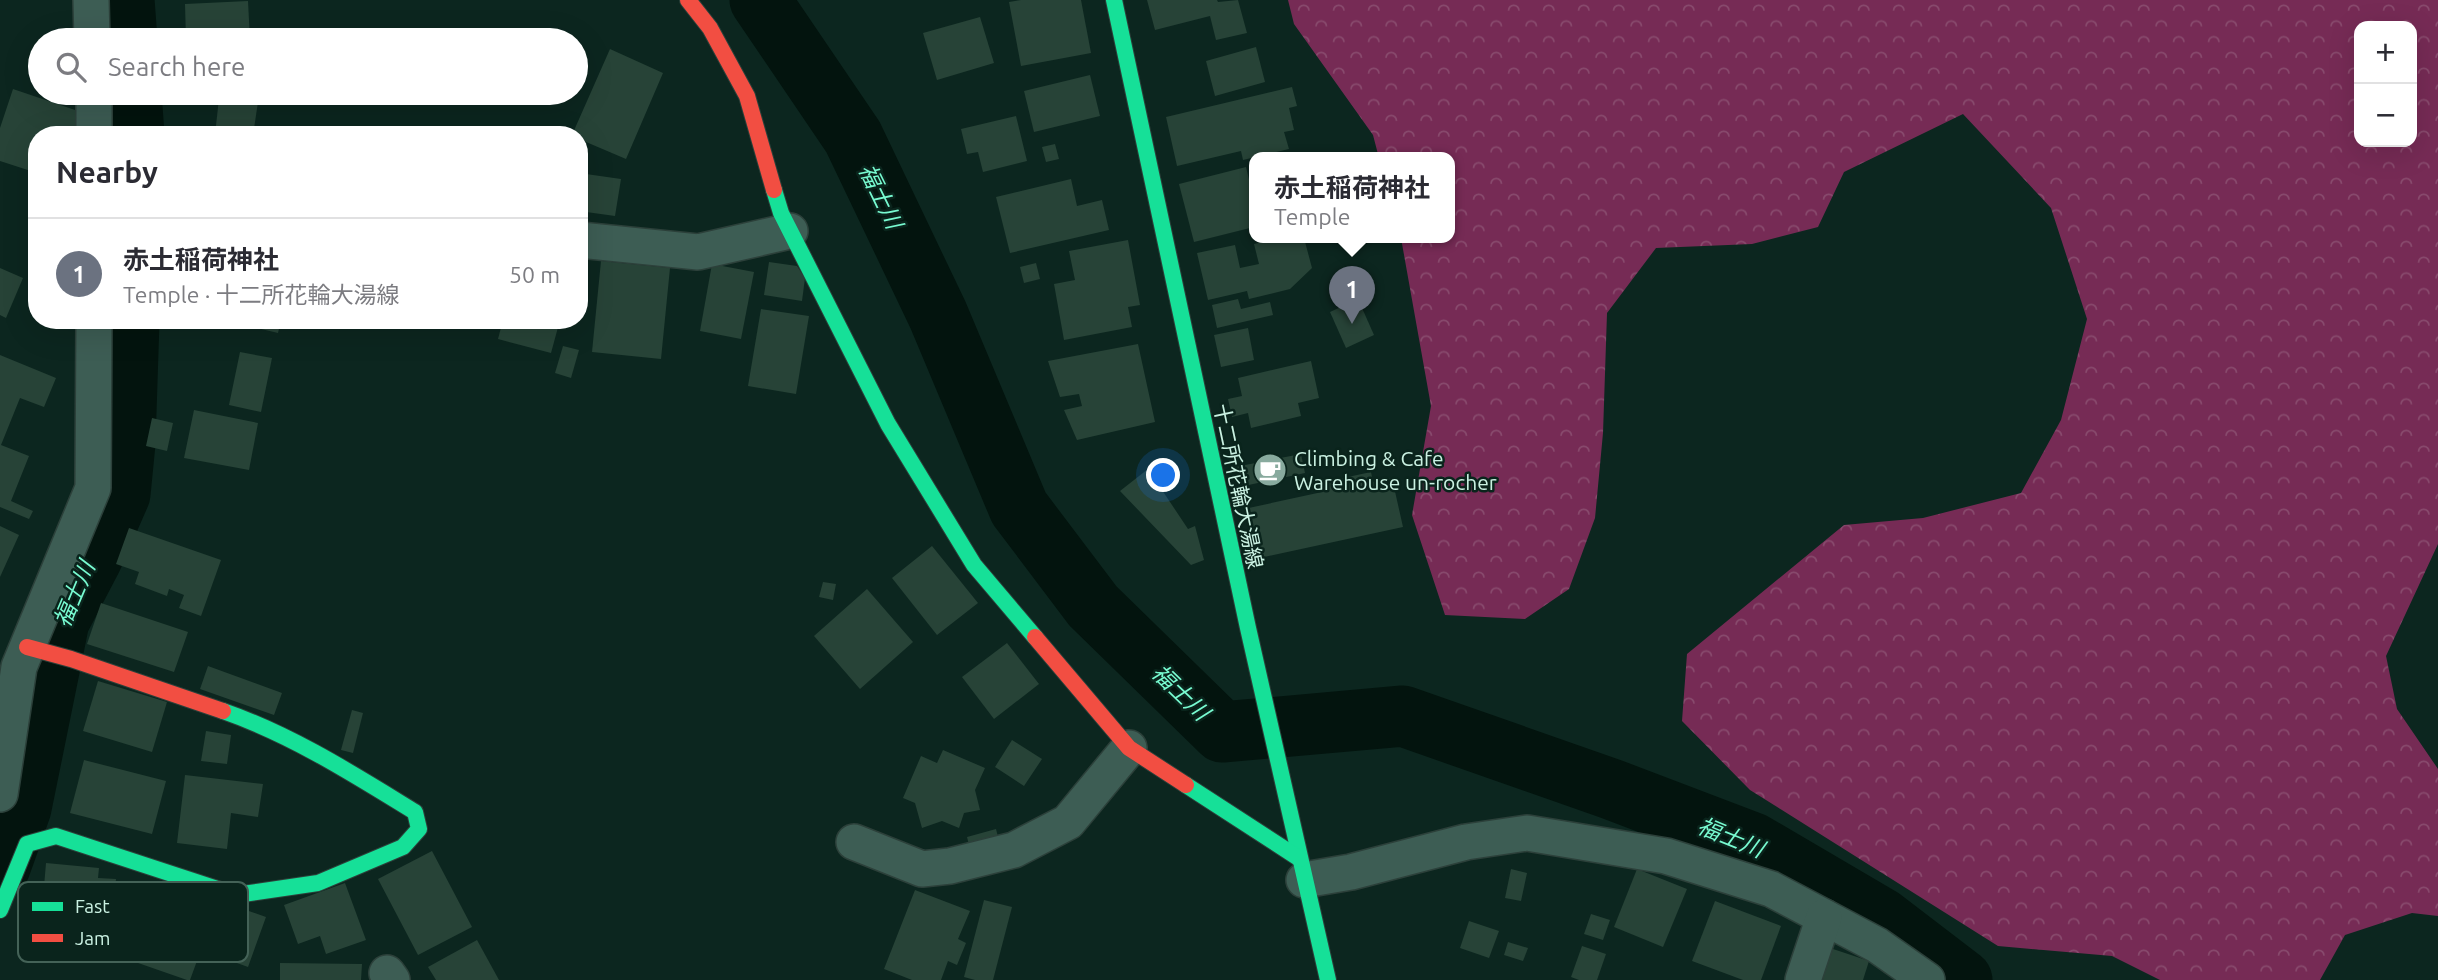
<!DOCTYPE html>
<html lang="en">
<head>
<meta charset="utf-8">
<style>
  body { margin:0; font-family:Ubuntu,"Noto Sans JP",sans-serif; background:#f7f7f7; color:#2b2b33 }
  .controls { position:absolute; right:21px; top:21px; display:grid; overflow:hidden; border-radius:14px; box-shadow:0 7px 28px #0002 }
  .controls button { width:63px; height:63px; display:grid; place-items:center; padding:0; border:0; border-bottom:2px solid #e1e1e2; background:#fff; color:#2b2b33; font:35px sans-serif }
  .you { position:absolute; left:1164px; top:476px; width:24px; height:24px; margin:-18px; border:5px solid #fff; border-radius:50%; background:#1a73e8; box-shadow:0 0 0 10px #1a73e833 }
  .badge { display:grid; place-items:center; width:46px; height:46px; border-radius:50%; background:#556463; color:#fff; font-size:23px; font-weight:700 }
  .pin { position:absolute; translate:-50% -58px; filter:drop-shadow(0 2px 4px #0008) }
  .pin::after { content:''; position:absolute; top:37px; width:24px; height:21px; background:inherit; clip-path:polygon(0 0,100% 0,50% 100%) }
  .popup { position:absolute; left:1249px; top:152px; width:206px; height:91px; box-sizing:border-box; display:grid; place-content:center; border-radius:14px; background:#fff; filter:drop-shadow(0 2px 5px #0005); font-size:23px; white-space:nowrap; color:#7c7c81 }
  .popup b { font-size:26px; color:#2b2b33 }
  .popup::after { content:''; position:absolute; left:50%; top:100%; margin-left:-14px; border:14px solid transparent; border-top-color:#fff }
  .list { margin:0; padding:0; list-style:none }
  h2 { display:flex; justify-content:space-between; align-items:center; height:91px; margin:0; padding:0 28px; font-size:30px }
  h2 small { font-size:23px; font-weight:400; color:#7c7c81 }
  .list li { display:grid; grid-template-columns:46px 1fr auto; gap:21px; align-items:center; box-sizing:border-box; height:112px; padding:0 28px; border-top:2px solid #e1e1e2 }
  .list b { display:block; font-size:26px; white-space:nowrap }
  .list p { margin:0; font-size:23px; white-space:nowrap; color:#7c7c81 }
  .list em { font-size:23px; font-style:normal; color:#7c7c81 }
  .icon { flex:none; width:38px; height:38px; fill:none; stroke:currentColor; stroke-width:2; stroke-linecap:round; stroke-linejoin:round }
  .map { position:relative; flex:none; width:2438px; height:980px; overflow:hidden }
  .search { position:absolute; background:#fff; box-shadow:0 7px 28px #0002; left:28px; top:28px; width:560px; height:77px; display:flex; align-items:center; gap:18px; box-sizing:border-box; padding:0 24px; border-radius:38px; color:#7c7c81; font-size:26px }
  .panel { position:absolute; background:#fff; box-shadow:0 7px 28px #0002; left:28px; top:126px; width:560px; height:203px; border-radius:28px }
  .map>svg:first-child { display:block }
  .forest { fill:url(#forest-crowns); fill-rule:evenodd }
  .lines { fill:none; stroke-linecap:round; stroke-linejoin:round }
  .river { stroke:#03140e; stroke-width:61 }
  .building { fill:#274337 }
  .street-casing { stroke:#2c403a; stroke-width:38 }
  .fast-casing { stroke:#2c403a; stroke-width:18 }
  .jam-casing { stroke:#2c403a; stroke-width:18 }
  .street { stroke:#3d5d54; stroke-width:35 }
  .fast { stroke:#16e098; stroke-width:16 }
  .jam { stroke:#f24e42; stroke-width:16 }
  .labels { text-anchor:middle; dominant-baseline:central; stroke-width:5; stroke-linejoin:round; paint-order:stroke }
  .poi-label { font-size:21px; fill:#caf1e2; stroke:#0a241c; text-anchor:start }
  .street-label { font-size:21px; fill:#caf1e2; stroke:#0a241c }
  .water-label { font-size:23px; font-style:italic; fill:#78fbd1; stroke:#0a241c }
  .key { fill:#0a241c; stroke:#446257; stroke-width:2 }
  .key-label { font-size:19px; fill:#caf1e2 }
</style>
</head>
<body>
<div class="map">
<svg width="2438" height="980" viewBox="0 0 2438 980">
  <defs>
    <pattern id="forest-crowns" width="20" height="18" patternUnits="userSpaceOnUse" patternTransform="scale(1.75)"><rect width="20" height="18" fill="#762b55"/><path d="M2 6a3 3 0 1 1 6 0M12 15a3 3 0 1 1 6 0" fill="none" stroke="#884a6d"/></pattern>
  </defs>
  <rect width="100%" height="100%" fill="#0c261f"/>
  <path class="forest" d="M 1288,0 L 2438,0 L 2438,544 L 2386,656 L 2397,709 L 2438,769 L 2438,916 L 2412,913 L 2345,935 L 2320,980 L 2160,980 L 2112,956 L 1998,946 L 1750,790 L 1682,721 L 1687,654 L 1844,525 L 1923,518 L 2021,493 L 2061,420 L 2087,319 L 2051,208 L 1963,114 L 1844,172 L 1818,227 L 1752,244 L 1656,248 L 1607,313 L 1603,433 L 1595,518 L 1569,589 L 1525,619 L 1445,615 L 1412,515 L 1431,406 L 1401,238 L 1450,238 L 1450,158 L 1379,158 L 1373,135 L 1294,24 ZM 2359,26 L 2412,26 L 2412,142 L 2359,142 Z"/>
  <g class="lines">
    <g class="river">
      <path d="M 124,0 L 127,40"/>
      <path d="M 760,0 L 853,137 L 938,315 L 1019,508 L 1093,606 L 1222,732 L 1403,716 L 1611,789 L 1753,843 L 1881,918 L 1962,980"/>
      <path d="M 131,93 L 134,135"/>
      <path d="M 0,867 L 21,808 L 59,621 L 92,558 L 120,494 L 125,443 L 129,320"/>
    </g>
  </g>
  <g class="building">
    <path d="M 1021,0 L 1081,0 L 1091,53 L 1021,66 L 1009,2 Z"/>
    <path d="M 1147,0 L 1217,0 L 1218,2 L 1238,0 L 1247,33 L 1216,40 L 1210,16 L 1155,30 Z"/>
    <path d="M 248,1 L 250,40 L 186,40 L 185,4 Z"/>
    <path d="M 980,17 L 994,63 L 937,80 L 923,33 Z"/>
    <path d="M 1256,47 L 1265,82 L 1215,96 L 1206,61 Z"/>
    <path d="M 610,49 L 663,73 L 626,159 L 579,139 L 579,135 L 572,135 Z"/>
    <path d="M 1090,75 L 1100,116 L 1034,132 L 1024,91 Z"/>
    <path d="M 1292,87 L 1297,106 L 1289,108 L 1294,130 L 1284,132 L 1289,149 L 1243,160 L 1241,151 L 1177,166 L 1166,117 Z"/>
    <path d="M 13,89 L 81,112 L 73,135 L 37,135 L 37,173 L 0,161 L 0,128 Z"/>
    <path d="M 219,98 L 258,102 L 253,135 L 215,135 Z"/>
    <path d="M 1016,116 L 1027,161 L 983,172 L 978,152 L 967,154 L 961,129 Z"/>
    <path d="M 1055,144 L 1059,159 L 1046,162 L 1042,147 Z"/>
    <path d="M 1246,167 L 1254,200 L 1254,227 L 1194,242 L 1179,184 Z"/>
    <path d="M 579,173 L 621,179 L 615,216 L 579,211 Z"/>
    <path d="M 1071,179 L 1077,206 L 1102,200 L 1109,230 L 1010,253 L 996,197 Z"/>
    <path d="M 1278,238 L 1304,238 L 1312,268 L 1290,289 L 1249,299 L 1247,291 L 1208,300 L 1197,253 L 1235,245 L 1240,268 L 1259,264 L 1254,244 Z"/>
    <path d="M 1128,240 L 1140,305 L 1128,307 L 1132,327 L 1064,340 L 1054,284 L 1075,280 L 1069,251 Z"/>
    <path d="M 601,261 L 670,268 L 661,359 L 592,352 Z"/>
    <path d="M 769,262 L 797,266 L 805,278 L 802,301 L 764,295 Z"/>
    <path d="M 1036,263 L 1040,279 L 1024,283 L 1020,267 Z"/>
    <path d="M 712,264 L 754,272 L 741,339 L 700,331 Z"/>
    <path d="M 0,268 L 23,278 L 6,318 L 0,315 Z"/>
    <path d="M 1238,299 L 1241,309 L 1270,302 L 1273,315 L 1217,328 L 1212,305 Z"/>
    <path d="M 1358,299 L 1374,335 L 1346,348 L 1330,312 Z"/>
    <path d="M 761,309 L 809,316 L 796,394 L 748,386 Z"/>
    <path d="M 245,320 L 281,320 L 278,333 L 244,325 Z"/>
    <path d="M 503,320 L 560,320 L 551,353 L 498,339 Z"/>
    <path d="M 1248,328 L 1254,360 L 1221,367 L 1214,335 Z"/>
    <path d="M 1138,344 L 1155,422 L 1077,440 L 1064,410 L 1082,406 L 1079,394 L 1060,397 L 1048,361 Z"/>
    <path d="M 563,346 L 579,350 L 571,378 L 555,373 Z"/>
    <path d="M 240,352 L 272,358 L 261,412 L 229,405 Z"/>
    <path d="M 0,355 L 56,378 L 44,407 L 20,398 L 1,445 L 29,456 L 11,501 L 33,511 L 29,519 L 0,507 Z"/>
    <path d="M 1311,361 L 1319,398 L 1298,403 L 1301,416 L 1251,428 L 1248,413 L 1232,417 L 1228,399 L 1242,396 L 1238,378 Z"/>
    <path d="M 194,410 L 258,423 L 249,470 L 184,458 Z"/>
    <path d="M 152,418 L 173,423 L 167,451 L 146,446 Z"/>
    <path d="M 1301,454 L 1305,473 L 1239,487 L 1235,467 Z"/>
    <path d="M 1148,469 L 1188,529 L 1195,526 L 1204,560 L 1191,565 L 1120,491 Z"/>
    <path d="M 1371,472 L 1373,482 L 1392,478 L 1403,527 L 1255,559 L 1244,509 L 1322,492 L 1320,483 Z"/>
    <path d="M 0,526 L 19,535 L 0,577 Z"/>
    <path d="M 129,528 L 221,560 L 201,616 L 179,608 L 184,595 L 169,589 L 167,596 L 135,584 L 139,572 L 116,564 Z"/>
    <path d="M 932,546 L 978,603 L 937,635 L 892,578 Z"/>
    <path d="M 823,582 L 836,584 L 833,600 L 819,597 Z"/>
    <path d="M 867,589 L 913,642 L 860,689 L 814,636 Z"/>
    <path d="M 101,603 L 188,632 L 174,672 L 87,644 Z"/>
    <path d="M 1007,643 L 1039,684 L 994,719 L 962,677 Z"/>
    <path d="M 208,666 L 282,693 L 274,715 L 200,689 Z"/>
    <path d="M 98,681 L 167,702 L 152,752 L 83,731 Z"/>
    <path d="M 352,710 L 363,713 L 353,753 L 341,750 Z"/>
    <path d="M 206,731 L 231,735 L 227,764 L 201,761 Z"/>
    <path d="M 1012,740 L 1042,759 L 1024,786 L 995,767 Z"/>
    <path d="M 943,750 L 985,768 L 975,790 L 980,810 L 964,813 L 959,828 L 942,821 L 922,828 L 915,803 L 903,798 L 921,756 L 937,763 Z"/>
    <path d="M 84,760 L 166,781 L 152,834 L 70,813 Z"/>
    <path d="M 185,775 L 263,784 L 258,817 L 231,813 L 227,849 L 177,843 Z"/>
    <path d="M 996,829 L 999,841 L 970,849 L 967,837 Z"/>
    <path d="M 432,851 L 472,927 L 418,955 L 378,879 Z"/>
    <path d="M 46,863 L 99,868 L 98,878 L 116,879 L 111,928 L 41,922 Z"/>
    <path d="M 1511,869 L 1527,873 L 1521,901 L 1505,898 Z"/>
    <path d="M 1637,869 L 1687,889 L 1663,947 L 1614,927 Z"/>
    <path d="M 145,881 L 165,888 L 161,898 L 191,908 L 197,893 L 266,917 L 248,967 L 201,950 L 190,980 L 187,980 L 118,956 Z"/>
    <path d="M 345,883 L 366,940 L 326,954 L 320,936 L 298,944 L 284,905 Z"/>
    <path d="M 915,890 L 970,911 L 958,939 L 966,943 L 957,965 L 948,961 L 941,980 L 912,980 L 884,969 Z"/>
    <path d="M 984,900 L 1012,907 L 993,980 L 975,980 L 964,977 Z"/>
    <path d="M 1715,901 L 1781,926 L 1761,980 L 1743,980 L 1692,961 Z"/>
    <path d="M 1591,914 L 1610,920 L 1603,940 L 1584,934 Z"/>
    <path d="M 1469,921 L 1499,931 L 1489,958 L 1460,948 Z"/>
    <path d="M 477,940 L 499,980 L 436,980 L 428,967 Z"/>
    <path d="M 1508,942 L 1528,948 L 1523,961 L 1504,955 Z"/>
    <path d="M 1821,945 L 1869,961 L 1863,980 L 1809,980 Z"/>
    <path d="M 1582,946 L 1606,954 L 1597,980 L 1579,980 L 1571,977 Z"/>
    <path d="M 280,963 L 362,964 L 361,980 L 280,980 Z"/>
  </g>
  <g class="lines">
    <defs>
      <g id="street">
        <path d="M 91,0 L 92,40"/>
        <path d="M 94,93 L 94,135"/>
        <path d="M 580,240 L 698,252 L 790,231"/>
        <path d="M 0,794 L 19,667 L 93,488 L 94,320"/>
        <path d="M 854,842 L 922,869 L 950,866 L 1014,850 L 1068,822 L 1129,748"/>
        <path d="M 1304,880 L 1351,872 L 1466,842 L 1527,833 L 1666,856 L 1771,889 L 1877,945 L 1927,980"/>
        <path d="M 387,973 L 392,980"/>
        <path d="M 1803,980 L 1824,917"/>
      </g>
      <g id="fast">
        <path d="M 1114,0 L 1248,628 L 1328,980"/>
        <path d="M 774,190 L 781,213 L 888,424 L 974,565 L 1035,637"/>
        <path d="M 1186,785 L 1300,859"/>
        <path d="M 0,910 L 27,844 L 56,836 L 236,895 L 318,883 L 403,847 L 419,829 L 415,812 C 353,774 292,735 223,711"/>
      </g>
      <g id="jam">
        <path d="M 688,0 L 710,28 L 747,96 L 774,190"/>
        <path d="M 1035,637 L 1129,748 L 1186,785"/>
        <path d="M 27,647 L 71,659 L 223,711"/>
      </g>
    </defs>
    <use href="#street" class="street-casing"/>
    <use href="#fast" class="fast-casing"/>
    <use href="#jam" class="jam-casing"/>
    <use href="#street" class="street"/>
    <use href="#fast" class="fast"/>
    <use href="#jam" class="jam"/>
  </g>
  <defs>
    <symbol id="cafe-disc" viewBox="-11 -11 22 22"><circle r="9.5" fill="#88aa9e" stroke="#0a241c"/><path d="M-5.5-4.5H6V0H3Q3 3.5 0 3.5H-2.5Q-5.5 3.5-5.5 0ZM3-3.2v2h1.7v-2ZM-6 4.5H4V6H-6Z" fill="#fff"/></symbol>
  </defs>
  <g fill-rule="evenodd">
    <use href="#cafe-disc" x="1251" y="451" width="38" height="38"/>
  </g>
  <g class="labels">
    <g class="poi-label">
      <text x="1294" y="458">Climbing &amp; Cafe<tspan x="1294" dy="24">Warehouse un-rocher</tspan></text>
    </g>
    <g class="street-label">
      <text transform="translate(1239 486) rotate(78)">十二所花輪大湯線</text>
    </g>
    <g class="water-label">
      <text transform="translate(881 196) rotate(64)">福士川</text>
      <text transform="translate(74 594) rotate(-67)">福士川</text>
      <text transform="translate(1181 692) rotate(44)">福士川</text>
      <text transform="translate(1731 837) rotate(22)">福士川</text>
    </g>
  </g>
  <rect x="18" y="882" width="230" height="80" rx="10" class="key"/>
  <rect x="32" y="902" width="31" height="9" fill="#16e098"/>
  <rect x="32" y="934" width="31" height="8" fill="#f24e42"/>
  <g class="key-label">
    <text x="75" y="913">Fast</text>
    <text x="75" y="945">Jam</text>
  </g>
</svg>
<div class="controls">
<button>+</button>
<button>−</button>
</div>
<div class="you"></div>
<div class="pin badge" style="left:1352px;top:324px;background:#6b7280">1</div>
<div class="popup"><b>赤土稲荷神社</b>Temple</div>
<div class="search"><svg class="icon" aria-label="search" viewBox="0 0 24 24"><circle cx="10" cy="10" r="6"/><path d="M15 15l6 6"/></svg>Search here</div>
<section class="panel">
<h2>Nearby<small></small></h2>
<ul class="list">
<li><span class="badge" style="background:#6b7280">1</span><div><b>赤土稲荷神社</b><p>Temple · 十二所花輪大湯線</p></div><em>50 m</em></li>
</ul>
</section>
</div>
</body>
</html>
